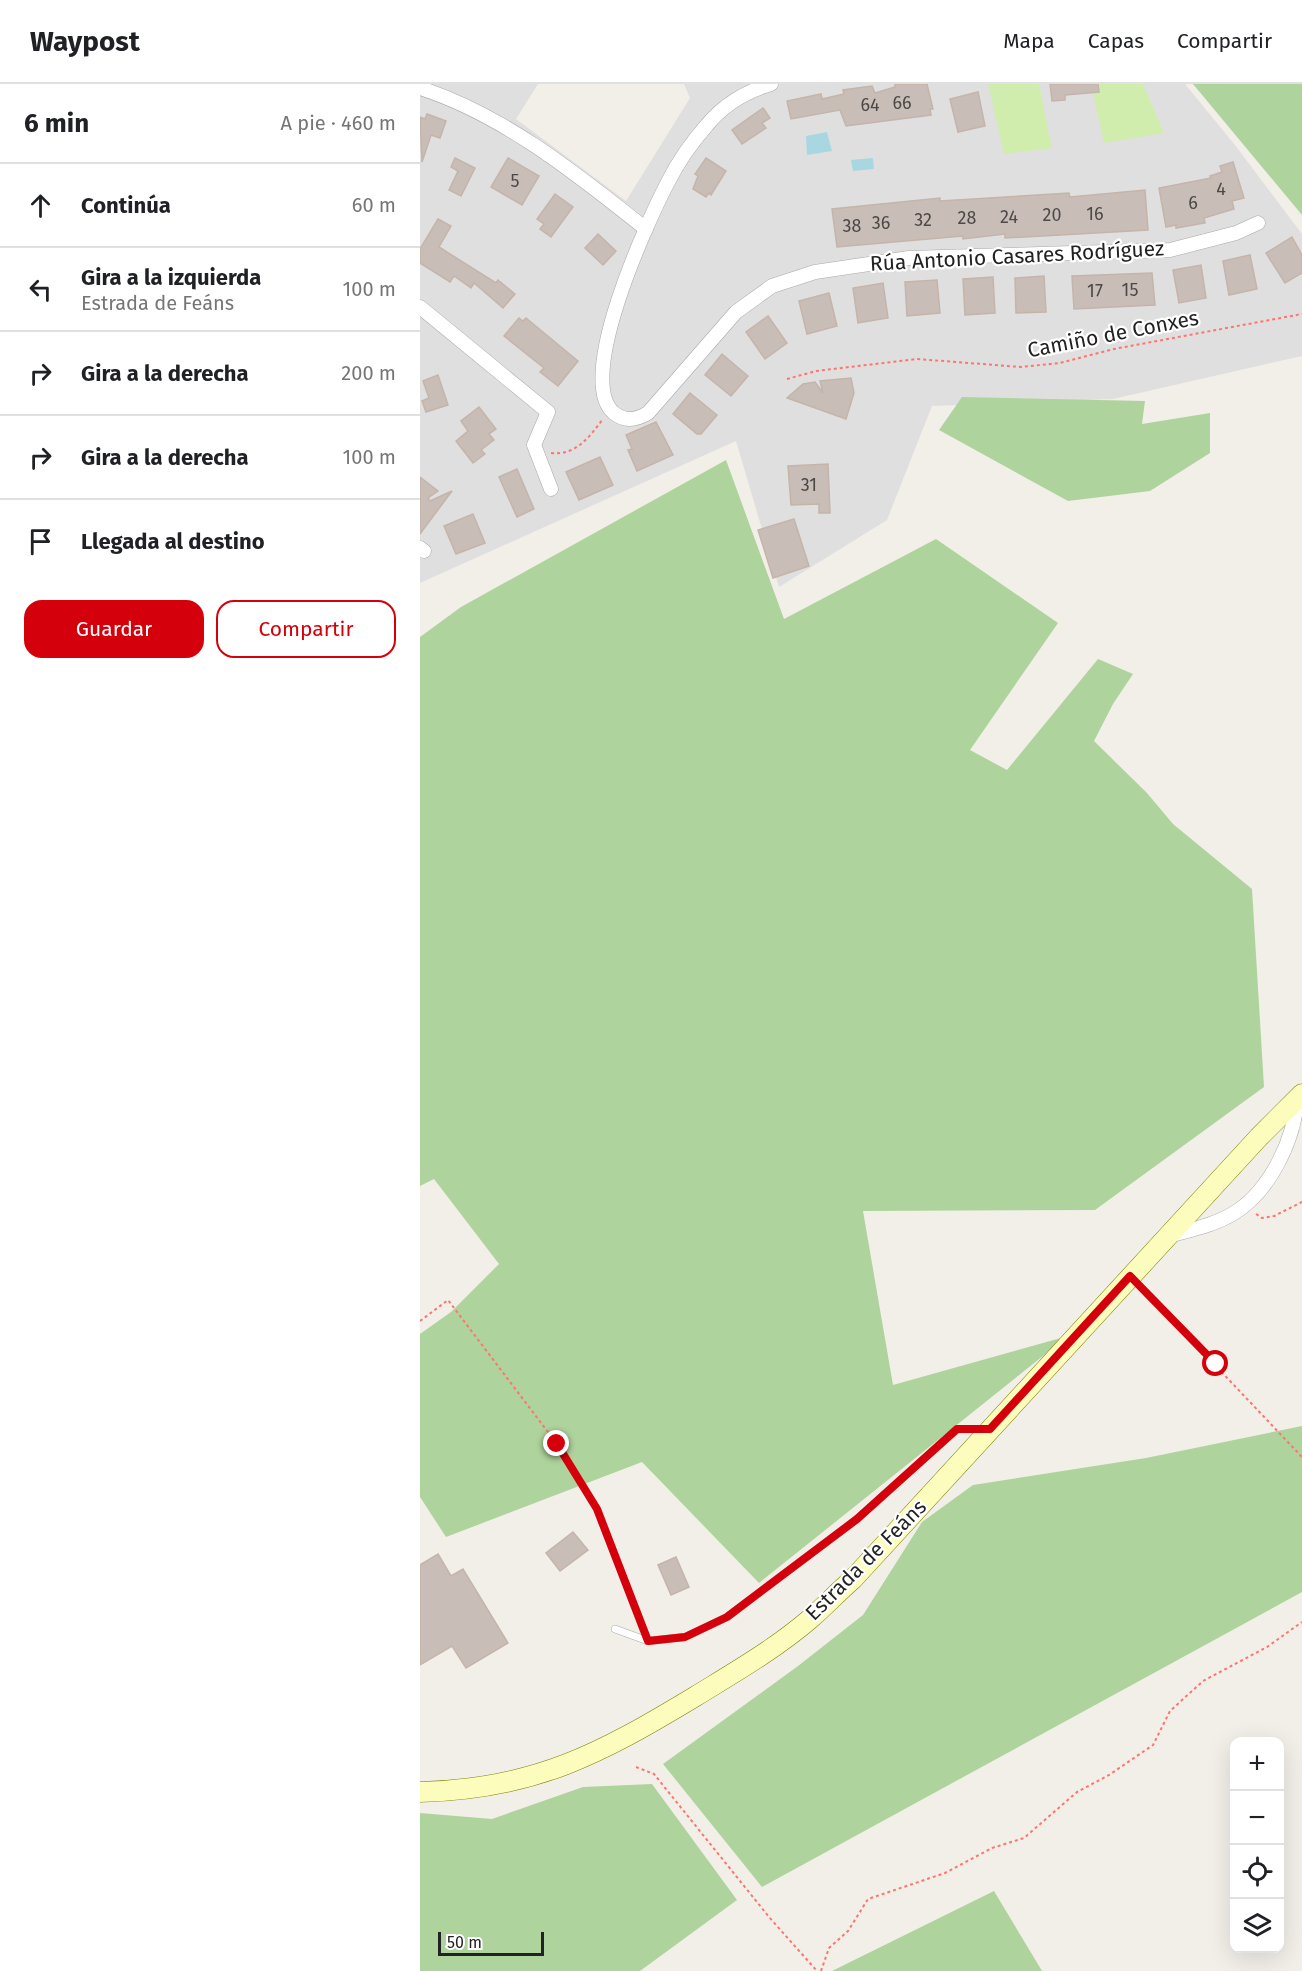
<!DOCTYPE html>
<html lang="es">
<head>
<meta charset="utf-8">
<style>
  body { margin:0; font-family:"Fira Sans",sans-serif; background:#f2f2f2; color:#202124 }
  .controls { position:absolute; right:18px; bottom:18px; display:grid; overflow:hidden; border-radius:12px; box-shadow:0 6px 24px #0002 }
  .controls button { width:54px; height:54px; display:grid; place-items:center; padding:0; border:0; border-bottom:2px solid #e0e0e0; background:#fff; color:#202124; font:30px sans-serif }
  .scale { position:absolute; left:18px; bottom:15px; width:106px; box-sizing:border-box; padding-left:6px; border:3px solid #222; border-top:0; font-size:16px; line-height:21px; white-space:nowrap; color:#222; -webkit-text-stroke:4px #fff; paint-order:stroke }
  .stop { position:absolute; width:18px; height:18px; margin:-14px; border:4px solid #d4000b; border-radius:50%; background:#fff }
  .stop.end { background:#d4000b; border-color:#fff; box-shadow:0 2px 6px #0008 }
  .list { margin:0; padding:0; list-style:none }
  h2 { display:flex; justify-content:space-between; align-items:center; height:78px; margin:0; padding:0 24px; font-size:26px }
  h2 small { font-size:20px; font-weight:400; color:#757577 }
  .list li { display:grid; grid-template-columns:39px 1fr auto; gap:18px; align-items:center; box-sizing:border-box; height:84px; padding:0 24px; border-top:2px solid #e0e0e0 }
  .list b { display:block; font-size:22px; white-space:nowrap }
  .list p { margin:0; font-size:20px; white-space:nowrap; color:#757577 }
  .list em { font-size:20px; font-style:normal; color:#757577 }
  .actions { display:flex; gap:12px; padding:18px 24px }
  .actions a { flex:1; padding:14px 0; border:2px solid #d4000b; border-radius:18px; text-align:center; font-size:21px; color:#d4000b }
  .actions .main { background:#d4000b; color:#fff }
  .icon { flex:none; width:33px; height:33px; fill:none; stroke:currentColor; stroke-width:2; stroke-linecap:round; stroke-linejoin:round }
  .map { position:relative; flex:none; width:882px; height:1887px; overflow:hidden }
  header { display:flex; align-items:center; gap:36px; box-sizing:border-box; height:84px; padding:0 30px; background:#fff; border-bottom:2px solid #e0e0e0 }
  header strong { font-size:28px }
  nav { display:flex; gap:33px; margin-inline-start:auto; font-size:21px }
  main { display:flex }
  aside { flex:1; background:#fff }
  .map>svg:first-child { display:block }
  .residential { fill:#e0dfdf }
  .grass { fill:#d0edae }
  .forest { fill:#afd39c }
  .water { fill:#a8d7e1 }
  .building { fill:#c8beb7; stroke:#c5b4aa; stroke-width:1.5 }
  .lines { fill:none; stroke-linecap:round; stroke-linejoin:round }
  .lane-casing { stroke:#a9a9a9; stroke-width:8 }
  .street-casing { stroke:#a9a9a9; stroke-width:15 }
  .secondary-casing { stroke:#7b8200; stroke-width:21 }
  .path { stroke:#ff746d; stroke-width:2; stroke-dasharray:3 3; stroke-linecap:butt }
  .lane { stroke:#fff; stroke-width:7 }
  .street { stroke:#fff; stroke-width:14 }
  .secondary { stroke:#fcfcbd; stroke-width:20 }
  .route { stroke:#d4000b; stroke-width:8 }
  .labels { text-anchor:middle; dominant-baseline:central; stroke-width:4.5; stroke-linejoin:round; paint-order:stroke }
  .number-label { font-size:18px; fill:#4c4947 }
  .street-label { font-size:21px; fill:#222; stroke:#fff }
</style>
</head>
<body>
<header>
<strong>Waypost</strong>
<nav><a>Mapa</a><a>Capas</a><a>Compartir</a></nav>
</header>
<main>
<aside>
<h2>6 min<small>A pie · 460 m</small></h2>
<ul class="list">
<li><svg class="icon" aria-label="ahead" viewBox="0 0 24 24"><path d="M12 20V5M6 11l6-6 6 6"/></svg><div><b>Continúa</b></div><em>60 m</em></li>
<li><svg class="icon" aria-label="left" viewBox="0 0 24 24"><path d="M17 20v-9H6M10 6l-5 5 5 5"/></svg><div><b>Gira a la izquierda</b><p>Estrada de Feáns</p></div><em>100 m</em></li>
<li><svg class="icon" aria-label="right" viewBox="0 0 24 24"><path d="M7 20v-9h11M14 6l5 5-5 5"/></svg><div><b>Gira a la derecha</b></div><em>200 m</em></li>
<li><svg class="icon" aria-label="right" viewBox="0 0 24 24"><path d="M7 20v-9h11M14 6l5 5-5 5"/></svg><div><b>Gira a la derecha</b></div><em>100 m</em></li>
<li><svg class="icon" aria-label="arrive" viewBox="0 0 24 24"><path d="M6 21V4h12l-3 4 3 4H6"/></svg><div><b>Llegada al destino</b></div></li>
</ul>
<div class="actions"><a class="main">Guardar</a><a>Compartir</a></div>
</aside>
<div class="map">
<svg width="882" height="1887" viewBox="0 0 882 1887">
  <rect width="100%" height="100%" fill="#f2efe9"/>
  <path class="residential" d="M 0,0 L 118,0 L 96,35 L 206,117 L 270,14 L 264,0 L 765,0 L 815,61 L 882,150 L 882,272 L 693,315 L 512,322 L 467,436 L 359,503 L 316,357 L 0,499 Z"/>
  <g class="grass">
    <path d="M 568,0 L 619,0 L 632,64 L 584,70 Z"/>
    <path d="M 671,0 L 723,0 L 744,49 L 684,59 Z"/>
  </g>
  <g class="forest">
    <path d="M 773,0 L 882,0 L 882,131 Z"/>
    <path d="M 542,313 L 725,317 L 722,340 L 790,329 L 790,369 L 730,407 L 648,417 L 519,346 Z"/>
    <path d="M 306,376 L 364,535 L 516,455 L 638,539 L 550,666 L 587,686 L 678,575 L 713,590 L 693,620 L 674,657 L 727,709 L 753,740 L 832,805 L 844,1003 L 675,1126 L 443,1127 L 473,1301 L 648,1252 L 339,1499 L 222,1378 L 26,1453 L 0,1413 L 0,1250 L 31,1228 L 79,1180 L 14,1095 L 0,1102 L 0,553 L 41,523 Z"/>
    <path d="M 882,1342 L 882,1508 L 342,1803 L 243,1680 L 378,1582 L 443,1531 L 502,1438 L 553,1401 L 726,1374 Z"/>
    <path d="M 232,1700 L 317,1816 L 220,1887 L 0,1887 L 0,1729 L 72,1735 L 163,1703 Z"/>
    <path d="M 574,1807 L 622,1887 L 412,1887 Z"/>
  </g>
  <g class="water">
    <path d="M 407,48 L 412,67 L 387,71 L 386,52 Z"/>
    <path d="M 453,74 L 454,85 L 433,87 L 431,76 Z"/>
  </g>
  <g class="building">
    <path d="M 475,0 L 507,0 L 513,25 L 510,25 L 511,31 L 426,42 L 420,26 L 371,35 L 367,17 L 401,10 L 402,15 L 424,10 L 423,6 L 452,2 L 455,9 L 475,3 Z"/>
    <path d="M 630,0 L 678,0 L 679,8 L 645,11 L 645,16 L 632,17 Z"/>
    <path d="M 558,8 L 565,42 L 538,48 L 530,15 Z"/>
    <path d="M 343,24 L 350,34 L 342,39 L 346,44 L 322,60 L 312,46 Z"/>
    <path d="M 7,30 L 26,37 L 20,54 L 11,51 L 2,78 L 0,33 L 5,35 Z"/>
    <path d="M 35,74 L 55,84 L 41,112 L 29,106 L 38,87 L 31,83 Z"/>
    <path d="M 88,74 L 119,92 L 102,121 L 71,103 Z"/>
    <path d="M 286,74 L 306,87 L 291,111 L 289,109 L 286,113 L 273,105 L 278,92 L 275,90 Z"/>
    <path d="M 813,78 L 824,114 L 812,117 L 814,125 L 784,134 L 785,139 L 756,144 L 756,141 L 746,143 L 739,104 L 791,94 L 790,92 L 802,88 L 800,82 Z"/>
    <path d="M 725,106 L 728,146 L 585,154 L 585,150 L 543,155 L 543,152 L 417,163 L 412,125 L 520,114 L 520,117 L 649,109 L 650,113 Z"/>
    <path d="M 135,110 L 153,123 L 131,153 L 120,145 L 124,140 L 117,135 Z"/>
    <path d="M 18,135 L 31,142 L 19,163 L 76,199 L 78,196 L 95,210 L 83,224 L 54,199 L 51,204 L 34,192 L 30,198 L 0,179 L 0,165 Z"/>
    <path d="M 178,150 L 196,167 L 183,181 L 165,164 Z"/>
    <path d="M 872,153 L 882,171 L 882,189 L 865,199 L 846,169 Z"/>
    <path d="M 830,171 L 837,205 L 809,211 L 803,177 Z"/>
    <path d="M 781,181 L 786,214 L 759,219 L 753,186 Z"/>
    <path d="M 732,189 L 735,221 L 654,225 L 652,192 Z"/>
    <path d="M 624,192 L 626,228 L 596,229 L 595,194 Z"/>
    <path d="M 573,193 L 575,229 L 545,231 L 543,195 Z"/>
    <path d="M 517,196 L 520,229 L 487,232 L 485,198 Z"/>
    <path d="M 463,199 L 468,234 L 438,239 L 433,204 Z"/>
    <path d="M 409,209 L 417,242 L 387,250 L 379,217 Z"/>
    <path d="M 348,232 L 367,259 L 345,275 L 326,248 Z"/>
    <path d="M 99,234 L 103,237 L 106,234 L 158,277 L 138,302 L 120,288 L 124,284 L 84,252 Z"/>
    <path d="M 302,270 L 328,292 L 311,312 L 285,291 Z"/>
    <path d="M 18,291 L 28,321 L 6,328 L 2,317 L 9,314 L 3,297 Z"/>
    <path d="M 431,294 L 434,309 L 426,335 L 367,314 L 383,300 L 395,298 L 403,309 L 400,297 Z"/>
    <path d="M 270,309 L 297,331 L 281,350 L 277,350 L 253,330 Z"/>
    <path d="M 59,323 L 76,345 L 69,350 L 74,356 L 61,366 L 65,370 L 53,379 L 36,357 L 48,347 L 41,337 Z"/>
    <path d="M 236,338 L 253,371 L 217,387 L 208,366 L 212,365 L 206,351 Z"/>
    <path d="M 180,373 L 193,401 L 159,416 L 146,388 Z"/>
    <path d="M 408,380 L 410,429 L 399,429 L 399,420 L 371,421 L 368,382 Z"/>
    <path d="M 97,385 L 114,425 L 97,433 L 79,393 Z"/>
    <path d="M 0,393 L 18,407 L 8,414 L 10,417 L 32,407 L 0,450 Z"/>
    <path d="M 53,430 L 65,459 L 36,470 L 24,442 Z"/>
    <path d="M 374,435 L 389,482 L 353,494 L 338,446 Z"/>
    <path d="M 153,1448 L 168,1466 L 140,1487 L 126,1469 Z"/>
    <path d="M 18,1470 L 31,1492 L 43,1485 L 88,1559 L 46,1584 L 32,1562 L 0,1581 L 0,1481 Z"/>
    <path d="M 256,1473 L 269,1503 L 251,1511 L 238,1481 Z"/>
  </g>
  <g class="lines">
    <defs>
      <path id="lane" d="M 195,1545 L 228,1557 L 265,1553 L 307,1533 L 437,1435 L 537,1345 L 565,1345"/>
      <g id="street">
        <path d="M 351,0 C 327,7 303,21 287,41 C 272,58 258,78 248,98 C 228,136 154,296 194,329 C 205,338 216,336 228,329 L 316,228 L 352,202 L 395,188 L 489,174 L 750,166 L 816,149 L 838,139"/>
        <path d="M 0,4 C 84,31 158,91 226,145"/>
        <path d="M 0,223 L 128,328 L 114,361 L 131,405"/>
        <path d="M 0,464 L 4,467"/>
        <path d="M 749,1152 C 770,1146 795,1141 814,1129 C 850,1107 875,1055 877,1014"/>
      </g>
      <path id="secondary" d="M 0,1708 C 115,1705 180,1670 276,1612 C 315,1588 355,1565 390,1535 C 405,1522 418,1508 433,1495 L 839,1053 L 882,1010"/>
    </defs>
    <use href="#lane" class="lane-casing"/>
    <use href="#street" class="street-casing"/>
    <use href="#secondary" class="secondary-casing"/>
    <g class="path">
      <path d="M 367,295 L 396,287 L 497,275 L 601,283 L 640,279 L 694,265 L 882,230"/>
      <path d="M 131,369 C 156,372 170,352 183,335"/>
      <path d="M 836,1130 L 842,1134 L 854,1132 L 882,1118"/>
      <path d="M 723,1205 L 882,1373"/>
      <path d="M 0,1237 L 28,1216 L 137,1360 L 177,1425 L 223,1545"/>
      <path d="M 216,1683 L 234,1690 L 349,1833 L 397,1887"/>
      <path d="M 401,1887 L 409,1864 L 428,1847 L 448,1815 L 525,1789 L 572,1764 L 604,1754 L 657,1708 L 689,1691 L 733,1661 L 750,1627 L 783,1597 L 847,1563 L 882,1538"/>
    </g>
    <use href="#lane" class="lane"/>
    <use href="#street" class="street"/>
    <use href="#secondary" class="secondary"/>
  </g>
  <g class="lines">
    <path class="route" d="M 137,1360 L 177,1425 L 228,1557 L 265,1553 L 307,1533 L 437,1435 L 537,1345 L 570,1345 L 710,1192 L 796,1280"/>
  </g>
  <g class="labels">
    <g class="number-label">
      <text x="482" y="19">66</text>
      <text x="450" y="21">64</text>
      <text x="95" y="97">5</text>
      <text x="801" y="105">4</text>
      <text x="773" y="119">6</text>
      <text x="675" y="130">16</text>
      <text x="632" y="131">20</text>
      <text x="589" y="133">24</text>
      <text x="547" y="134">28</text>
      <text x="503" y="136">32</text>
      <text x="461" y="139">36</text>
      <text x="432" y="142">38</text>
      <text x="710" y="206">15</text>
      <text x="675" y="207">17</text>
      <text x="389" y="401">31</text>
    </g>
    <g class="street-label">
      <text transform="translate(597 172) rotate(-3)">Rúa Antonio Casares Rodríguez</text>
      <text transform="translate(693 250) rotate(-11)">Camiño de Conxes</text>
      <text transform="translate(446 1476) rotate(-45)">Estrada de Feáns</text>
    </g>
  </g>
</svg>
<div class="controls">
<button>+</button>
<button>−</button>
<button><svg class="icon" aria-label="locate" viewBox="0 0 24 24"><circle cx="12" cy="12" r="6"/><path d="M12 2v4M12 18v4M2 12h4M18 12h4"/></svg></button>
<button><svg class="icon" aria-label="layers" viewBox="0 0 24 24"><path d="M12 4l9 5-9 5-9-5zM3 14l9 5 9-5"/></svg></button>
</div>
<div class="scale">50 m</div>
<div class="stop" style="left:796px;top:1280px"></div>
<div class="stop end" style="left:137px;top:1360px"></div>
</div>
</main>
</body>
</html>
